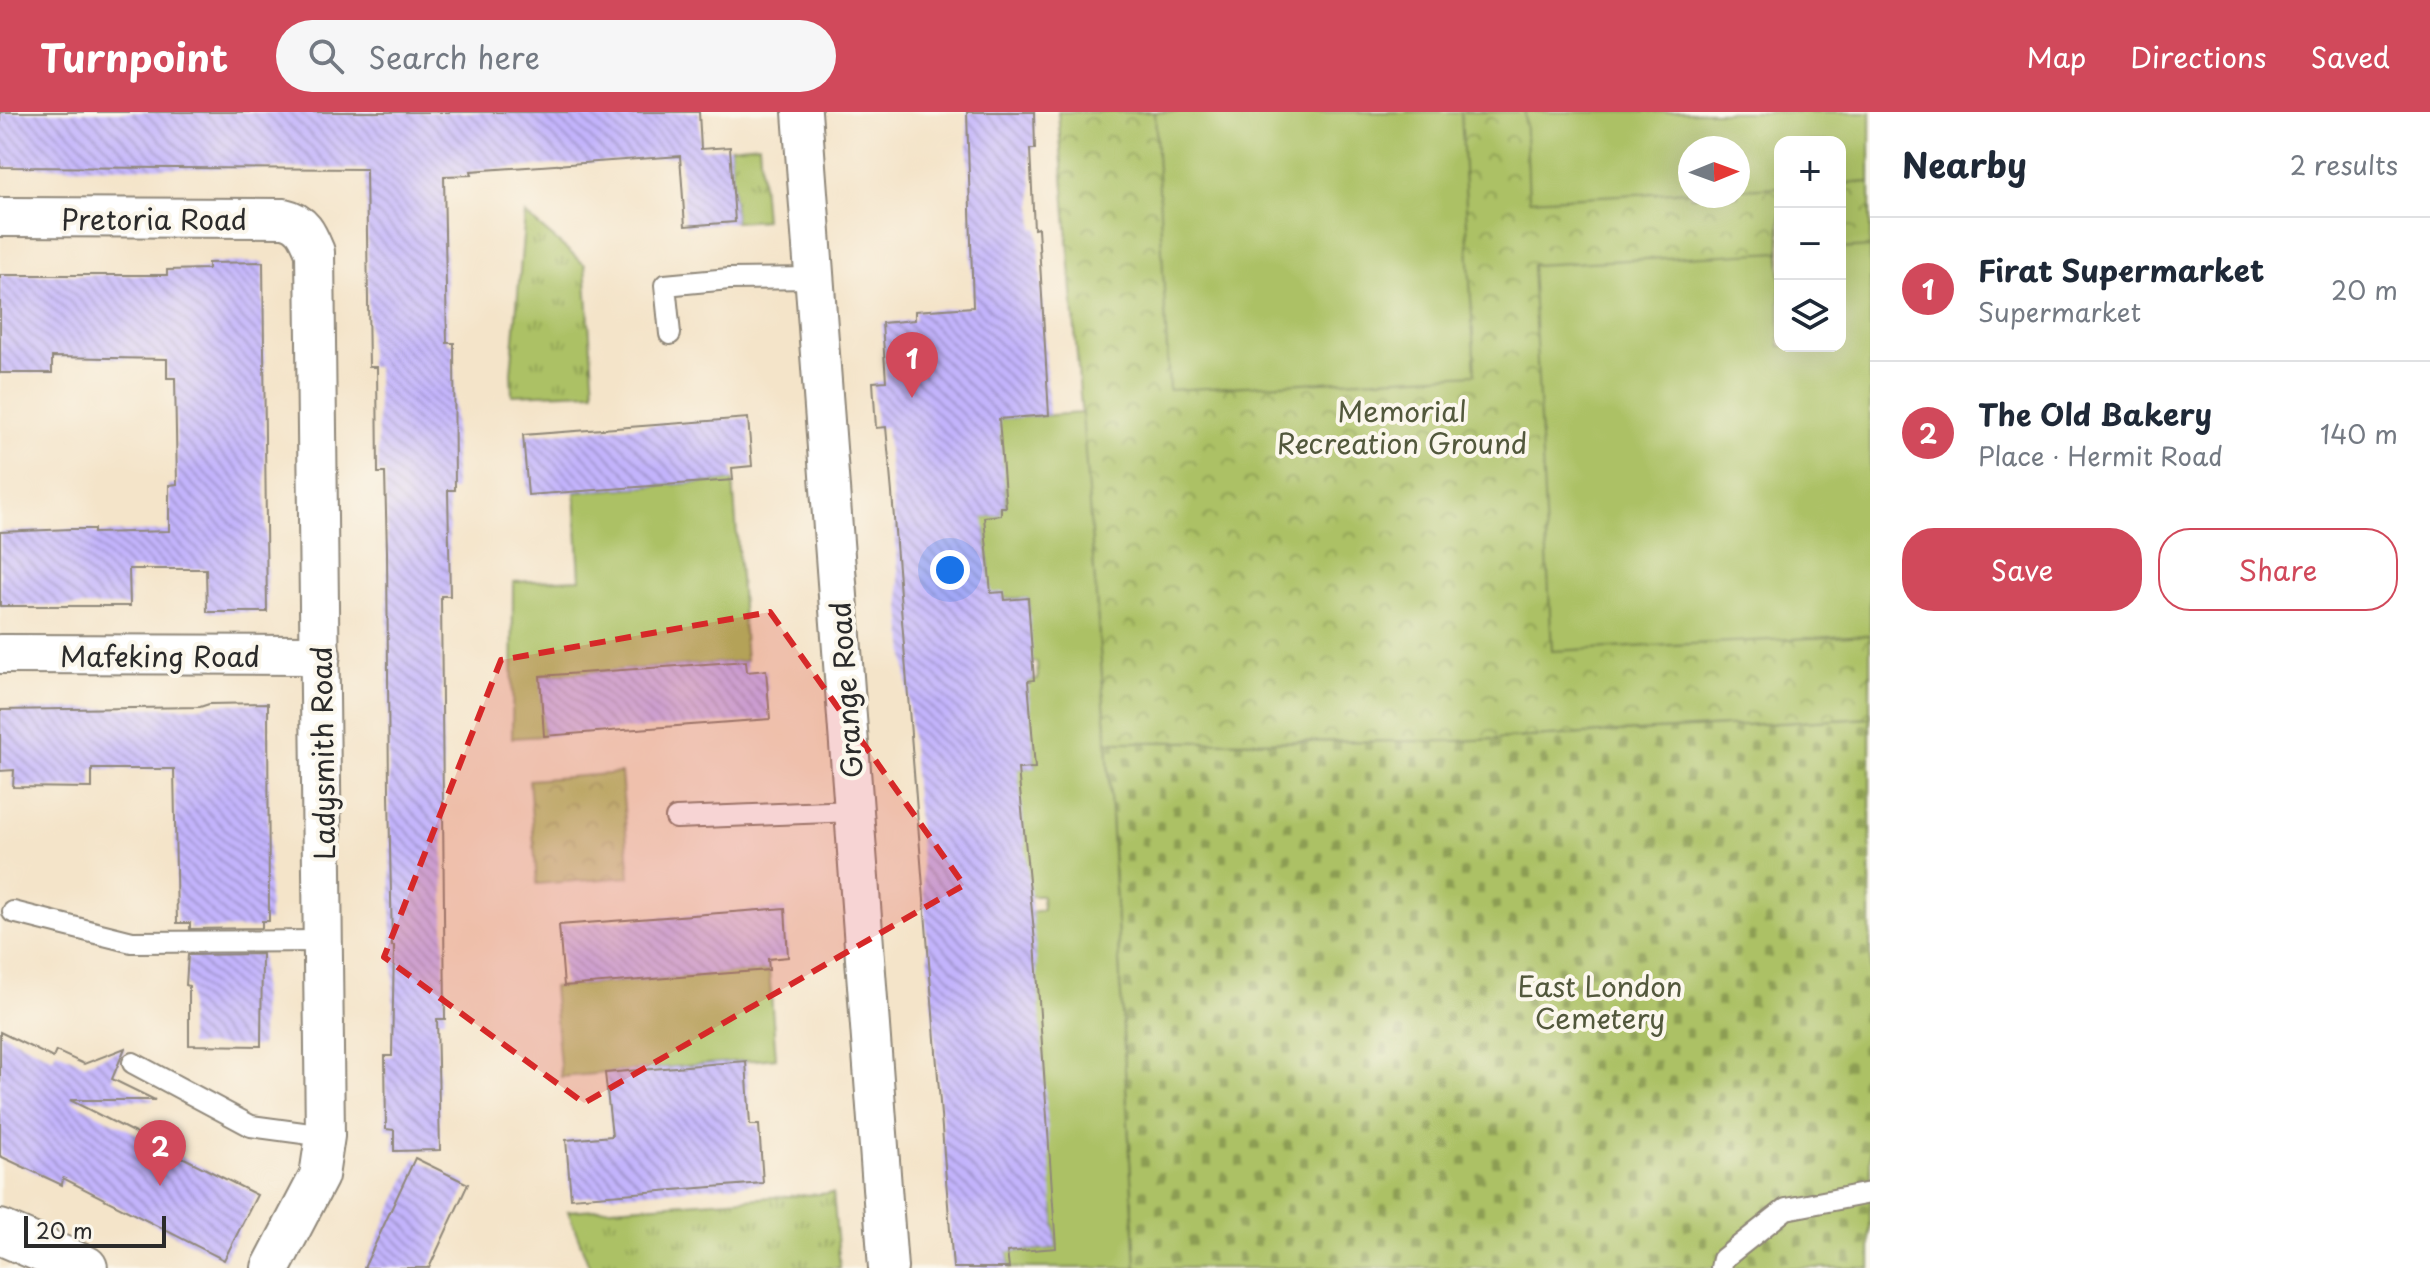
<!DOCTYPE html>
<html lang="en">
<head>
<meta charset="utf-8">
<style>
  body { margin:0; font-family:"Playpen Sans",sans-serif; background:#f6f6f7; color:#1f2937 }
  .controls { position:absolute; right:24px; top:24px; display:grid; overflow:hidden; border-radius:16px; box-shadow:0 8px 32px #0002 }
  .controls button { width:72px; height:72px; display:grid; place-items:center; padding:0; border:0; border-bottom:2px solid #e0e1e3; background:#fff; color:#1f2937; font:40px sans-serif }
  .compass { position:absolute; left:1678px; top:24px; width:72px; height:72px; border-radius:50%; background:#fff; box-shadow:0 8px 32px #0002; rotate:89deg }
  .scale { position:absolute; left:24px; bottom:20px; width:142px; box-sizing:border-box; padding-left:8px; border:4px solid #2b2b2b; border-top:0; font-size:22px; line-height:28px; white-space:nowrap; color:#2b2b2b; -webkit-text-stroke:6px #fbf7ec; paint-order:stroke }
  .you { position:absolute; left:950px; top:458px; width:28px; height:28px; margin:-20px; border:6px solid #fff; border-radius:50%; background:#1a73e8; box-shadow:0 0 0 12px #1a73e833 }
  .badge { display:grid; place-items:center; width:52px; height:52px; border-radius:50%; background:#d1495b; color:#fff; font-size:26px; font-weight:700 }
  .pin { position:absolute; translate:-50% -66px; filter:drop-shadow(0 2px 4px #0008) }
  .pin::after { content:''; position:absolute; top:42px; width:28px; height:24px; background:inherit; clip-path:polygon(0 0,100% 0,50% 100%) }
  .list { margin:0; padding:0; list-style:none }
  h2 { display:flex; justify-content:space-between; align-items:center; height:104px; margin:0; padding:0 32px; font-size:34px }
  h2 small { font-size:26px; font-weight:400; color:#747a83 }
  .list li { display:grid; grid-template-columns:52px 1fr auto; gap:24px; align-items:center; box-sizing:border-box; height:144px; padding:0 32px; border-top:2px solid #e0e1e3 }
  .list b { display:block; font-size:30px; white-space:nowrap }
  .list p { margin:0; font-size:26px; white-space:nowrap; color:#747a83 }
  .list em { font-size:26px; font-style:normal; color:#747a83 }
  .actions { display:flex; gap:16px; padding:24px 32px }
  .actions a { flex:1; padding:18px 0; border:2px solid #d1495b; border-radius:32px; text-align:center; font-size:28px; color:#d1495b }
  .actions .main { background:#d1495b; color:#fff }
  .icon { flex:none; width:44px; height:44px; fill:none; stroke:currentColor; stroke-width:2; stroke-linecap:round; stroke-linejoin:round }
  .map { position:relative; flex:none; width:1870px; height:1156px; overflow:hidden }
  header { display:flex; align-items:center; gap:48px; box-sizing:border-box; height:112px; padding:0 40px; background:#d1495b; color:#fff }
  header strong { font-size:38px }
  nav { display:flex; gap:44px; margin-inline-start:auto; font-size:28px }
  .search { width:560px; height:72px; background:#f6f6f7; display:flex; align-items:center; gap:20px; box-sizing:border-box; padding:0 28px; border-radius:44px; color:#747a83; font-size:30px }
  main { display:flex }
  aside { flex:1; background:#fff }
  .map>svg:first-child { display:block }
  .grass { fill:url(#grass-tufts); stroke:#6c7648; stroke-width:2 }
  .cemetery { fill:url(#cemetery-stones); stroke:#6c7648; stroke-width:2 }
  .park { fill:url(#park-crowns); stroke:#6c7648; stroke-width:2; fill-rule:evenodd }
  .garden { fill:#acc165; stroke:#6c7648; stroke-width:2 }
  .building { fill:url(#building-back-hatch) }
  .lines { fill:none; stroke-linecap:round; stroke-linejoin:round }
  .service-casing { stroke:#90887a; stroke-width:24 }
  .minor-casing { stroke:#90887a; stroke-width:42 }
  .tertiary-casing { stroke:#90887a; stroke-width:48 }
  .service { stroke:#fff; stroke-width:20 }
  .minor { stroke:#fff; stroke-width:38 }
  .tertiary { stroke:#fff; stroke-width:44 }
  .marked { fill:#d62828; fill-opacity:0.2; stroke:#d62828; stroke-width:6; stroke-dasharray:16 10; stroke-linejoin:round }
  .labels { text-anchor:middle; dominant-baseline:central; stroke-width:8; stroke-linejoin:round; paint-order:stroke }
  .street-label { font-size:28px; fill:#2b2b2b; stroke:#fbf7ec }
  .park-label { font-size:28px; fill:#52583c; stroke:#fbf7ec }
</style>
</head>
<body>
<header>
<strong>Turnpoint</strong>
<div class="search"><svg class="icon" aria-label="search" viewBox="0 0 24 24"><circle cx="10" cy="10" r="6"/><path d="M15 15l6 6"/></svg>Search here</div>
<nav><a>Map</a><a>Directions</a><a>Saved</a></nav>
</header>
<main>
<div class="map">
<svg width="1870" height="1156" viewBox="0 0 1870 1156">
  <defs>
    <pattern id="grass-tufts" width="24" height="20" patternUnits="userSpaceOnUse" patternTransform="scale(2)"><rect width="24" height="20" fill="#acc165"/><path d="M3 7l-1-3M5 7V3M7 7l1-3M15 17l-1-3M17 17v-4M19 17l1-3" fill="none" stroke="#8c9d53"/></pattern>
    <pattern id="cemetery-stones" width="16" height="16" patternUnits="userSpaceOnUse" patternTransform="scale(2)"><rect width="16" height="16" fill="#acc165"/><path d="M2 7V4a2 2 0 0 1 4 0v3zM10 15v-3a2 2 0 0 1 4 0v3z" fill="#8c9d53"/></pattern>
    <pattern id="park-crowns" width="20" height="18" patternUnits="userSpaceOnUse" patternTransform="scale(2)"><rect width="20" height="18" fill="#acc165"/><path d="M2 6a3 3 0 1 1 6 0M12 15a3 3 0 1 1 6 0" fill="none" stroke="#8c9d53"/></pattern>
    <pattern id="building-back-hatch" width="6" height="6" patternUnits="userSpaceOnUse" patternTransform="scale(2)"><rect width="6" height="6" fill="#c3b4fc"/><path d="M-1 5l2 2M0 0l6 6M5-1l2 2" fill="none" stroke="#9f93cc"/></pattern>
  </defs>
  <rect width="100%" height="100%" fill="#fbf7ec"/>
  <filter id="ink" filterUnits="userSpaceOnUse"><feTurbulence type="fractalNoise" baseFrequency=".0125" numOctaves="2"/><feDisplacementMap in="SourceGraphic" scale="16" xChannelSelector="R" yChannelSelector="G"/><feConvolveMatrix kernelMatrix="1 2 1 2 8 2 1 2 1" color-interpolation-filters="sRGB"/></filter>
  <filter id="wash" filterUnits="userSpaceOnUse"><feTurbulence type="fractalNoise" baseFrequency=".006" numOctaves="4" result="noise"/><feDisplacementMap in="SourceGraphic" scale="32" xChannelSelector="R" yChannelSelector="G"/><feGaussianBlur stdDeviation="1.8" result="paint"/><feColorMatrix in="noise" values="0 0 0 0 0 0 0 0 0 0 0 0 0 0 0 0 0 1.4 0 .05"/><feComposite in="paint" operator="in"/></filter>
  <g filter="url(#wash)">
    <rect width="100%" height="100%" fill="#f4e4c9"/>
    <g class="grass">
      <path d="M 759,32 L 765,108 L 735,110 L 730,35 Z"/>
      <path d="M 525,102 L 585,153 L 594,280 L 512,283 L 511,261 Z"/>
      <path d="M 833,1081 L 840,1156 L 590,1156 L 568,1099 Z"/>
    </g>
    <path class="cemetery" d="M 1870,606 L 1870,1156 L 1136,1156 L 1107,630 L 1456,629 Z"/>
    <g class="park">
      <path d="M 1058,0 L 1870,0 L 1870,606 L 1456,629 L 1107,630 ZM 1780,30 L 1840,30 L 1840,234 L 1780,234 ZM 1690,36 L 1738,36 L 1738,84 L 1690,84 Z"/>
      <path d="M 621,661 L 630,765 L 537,772 L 529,668 Z"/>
    </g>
    <g class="garden">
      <path d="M 1155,0 L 1461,0 L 1475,262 L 1169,278 Z"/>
      <path d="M 1525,0 L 1870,0 L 1870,70 L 1840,72 L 1840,30 L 1780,30 L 1780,75 L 1738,77 L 1738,36 L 1690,36 L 1690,79 L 1529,88 Z"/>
      <path d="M 1870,135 L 1870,523 L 1552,539 L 1532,153 L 1780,140 L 1780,234 L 1840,234 L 1840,137 Z"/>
      <path d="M 1082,301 L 1107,630 L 1136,1156 L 1009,1156 L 1007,1140 L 1056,1136 L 1053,1093 L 1004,1097 L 1030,800 L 1043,798 L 1042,784 L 1029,784 L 972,661 L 1035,655 L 1033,633 L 1017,634 L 1023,569 L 1038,568 L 1037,550 L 963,555 L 1022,501 L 1029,500 L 1028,487 L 957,484 L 989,459 L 985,417 L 952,419 L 952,408 L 1000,403 L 1001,395 L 1006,394 L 1004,371 L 981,373 L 976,308 Z"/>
      <path d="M 733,368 L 746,549 L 541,564 L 544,624 L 512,626 L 513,470 L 580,467 L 575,380 Z"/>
      <path d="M 769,858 L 776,946 L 561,965 L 553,875 Z"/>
    </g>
    <g id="blocks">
      <g class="building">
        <path d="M 0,0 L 699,0 L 701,37 L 730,35 L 735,110 L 685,114 L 680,44 L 471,59 L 472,63 L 444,64 L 447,231 L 454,231 L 455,378 L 448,378 L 450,484 L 441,484 L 445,907 L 437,907 L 440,1038 L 394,1039 L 394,1018 L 386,1017 L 385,944 L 392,944 L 394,834 L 392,834 L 389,682 L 387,440 L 385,361 L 378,361 L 377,255 L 369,255 L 366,57 L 0,55 Z"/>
        <path d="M 967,0 L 1034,0 L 1035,37 L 1030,37 L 1034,117 L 1038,116 L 1049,303 L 999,307 L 1006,395 L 1001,395 L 1001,403 L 984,405 L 991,481 L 1004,480 L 1005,488 L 1028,486 L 1034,568 L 1028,569 L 1035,656 L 1018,657 L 1035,830 L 1056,1136 L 1007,1140 L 1009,1156 L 953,1156 L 892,381 L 886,315 L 876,316 L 873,270 L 886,269 L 882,211 L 915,208 L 915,199 L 973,195 Z"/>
        <path d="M 263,150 L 267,500 L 207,500 L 206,457 L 129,457 L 130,494 L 0,494 L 0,420 L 71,417 L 94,417 L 94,421 L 169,419 L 169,373 L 177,372 L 175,266 L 167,266 L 167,247 L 52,245 L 52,261 L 0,261 L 0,163 L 167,163 L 167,158 L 208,157 L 208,151 Z"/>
        <path d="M 748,306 L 752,354 L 732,356 L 733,368 L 528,383 L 523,323 Z"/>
        <path d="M 746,549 L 747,560 L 766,558 L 770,607 L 544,624 L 540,564 Z"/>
        <path d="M 268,591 L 269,809 L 262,809 L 262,816 L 190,817 L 190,811 L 177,811 L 174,657 L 92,657 L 92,676 L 13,675 L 14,658 L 0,659 L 0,598 L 200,595 L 209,592 Z"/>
        <path d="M 785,796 L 788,845 L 768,847 L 769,858 L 564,874 L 559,813 Z"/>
        <path d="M 262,842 L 261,934 L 189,933 L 189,874 L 186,873 L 188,843 Z"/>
        <path d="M 0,920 L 53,946 L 56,939 L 84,952 L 125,936 L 112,967 L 155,988 L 70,988 L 257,1083 L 224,1148 L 63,1066 L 62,1073 L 0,1044 Z"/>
        <path d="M 746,949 L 750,1013 L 759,1013 L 763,1071 L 571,1086 L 566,1028 L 612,1024 L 605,961 Z"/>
        <path d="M 415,1046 L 468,1072 L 429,1156 L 364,1156 Z"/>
      </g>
    </g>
  </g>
  <g filter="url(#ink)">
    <use href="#blocks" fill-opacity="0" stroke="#90887a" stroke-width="2"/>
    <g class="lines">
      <defs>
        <g id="service">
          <path d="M 670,222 L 665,173 L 729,167 L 815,166"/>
          <path d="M 676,706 L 854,699"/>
          <path d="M 13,800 L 132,830 L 324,829"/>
          <path d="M 133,951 L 251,1014 L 325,1024"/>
          <path d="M 1721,1156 L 1723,1147 L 1786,1097 L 1870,1081"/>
        </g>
        <g id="minor">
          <path d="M 802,0 L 888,1156"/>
          <path d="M 0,105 L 284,106 C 303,110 308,123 315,140 L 325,1024 L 319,1064 L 271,1156"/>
          <path d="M 0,542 L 321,543"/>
        </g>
        <path id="tertiary" d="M 0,1120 L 85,1156"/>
      </defs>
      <use href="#service" class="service-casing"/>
      <use href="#minor" class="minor-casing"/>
      <use href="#tertiary" class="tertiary-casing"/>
      <use href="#service" class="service"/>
      <use href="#minor" class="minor"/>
      <use href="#tertiary" class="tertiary"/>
    </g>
  </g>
  <path class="marked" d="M 770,500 L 964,773 L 584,991 L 384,845 L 501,548 Z"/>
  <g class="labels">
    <g class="street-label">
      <text x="154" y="106">Pretoria Road</text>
      <text x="160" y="543">Mafeking Road</text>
      <text transform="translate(845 578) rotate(-94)">Grange Road</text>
      <text transform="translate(322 641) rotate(-91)">Ladysmith Road</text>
    </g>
    <g class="park-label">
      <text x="1402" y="298">Memorial<tspan x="1402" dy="32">Recreation Ground</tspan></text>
      <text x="1600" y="873">East London<tspan x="1600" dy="32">Cemetery</tspan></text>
    </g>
  </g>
</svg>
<div class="controls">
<button>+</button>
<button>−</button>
<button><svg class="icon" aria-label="layers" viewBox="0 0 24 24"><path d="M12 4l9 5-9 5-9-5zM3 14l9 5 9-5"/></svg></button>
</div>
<svg class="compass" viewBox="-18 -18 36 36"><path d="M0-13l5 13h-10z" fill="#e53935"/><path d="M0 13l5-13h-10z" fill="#747a83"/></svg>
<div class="scale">20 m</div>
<div class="you"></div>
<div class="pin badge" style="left:912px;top:286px">1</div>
<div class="pin badge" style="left:160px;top:1074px">2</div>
</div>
<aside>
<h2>Nearby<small>2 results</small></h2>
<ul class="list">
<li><span class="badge">1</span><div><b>Firat Supermarket</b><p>Supermarket</p></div><em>20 m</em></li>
<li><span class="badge">2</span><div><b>The Old Bakery</b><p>Place · Hermit Road</p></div><em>140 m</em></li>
</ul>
<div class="actions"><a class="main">Save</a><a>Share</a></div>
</aside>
</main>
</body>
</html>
